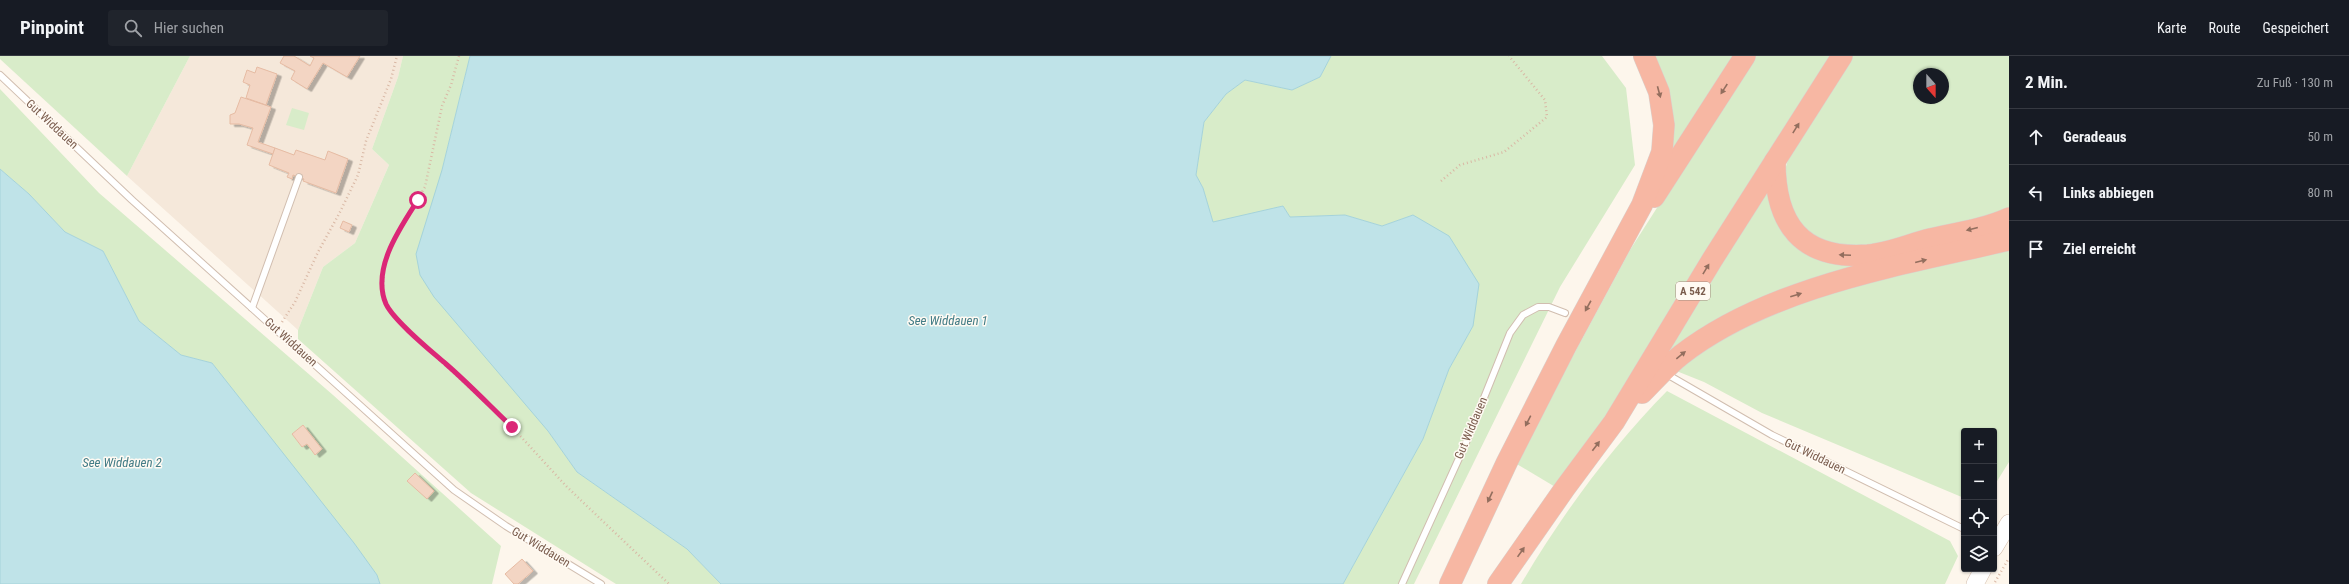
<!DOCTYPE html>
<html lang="de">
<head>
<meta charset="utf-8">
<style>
  body { margin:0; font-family:"Roboto Condensed",sans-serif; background:#20242c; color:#f1f3f6 }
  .controls { position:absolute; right:12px; bottom:12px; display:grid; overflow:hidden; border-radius:4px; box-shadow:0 1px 3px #0004 }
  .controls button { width:36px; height:36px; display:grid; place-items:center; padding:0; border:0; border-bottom:1px solid #363941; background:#171b24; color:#f1f3f6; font:20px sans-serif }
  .compass { position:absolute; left:1913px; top:12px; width:36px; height:36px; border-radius:50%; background:#171b24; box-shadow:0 1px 3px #0004; rotate:159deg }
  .stop { position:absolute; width:12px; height:12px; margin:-9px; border:3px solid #db2777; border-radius:50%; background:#fff }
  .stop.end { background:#db2777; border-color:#fff; box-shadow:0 1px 4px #0008 }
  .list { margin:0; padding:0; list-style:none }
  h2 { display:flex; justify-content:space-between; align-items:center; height:52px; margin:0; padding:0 16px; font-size:17px }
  h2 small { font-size:13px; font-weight:400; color:#9ea1a6 }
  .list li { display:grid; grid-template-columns:26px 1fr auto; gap:12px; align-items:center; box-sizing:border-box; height:56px; padding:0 16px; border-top:1px solid #363941 }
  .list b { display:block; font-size:15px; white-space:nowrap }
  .list em { font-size:13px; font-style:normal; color:#9ea1a6 }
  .icon { flex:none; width:22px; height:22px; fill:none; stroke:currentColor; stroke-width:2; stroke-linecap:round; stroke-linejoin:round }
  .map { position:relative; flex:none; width:2009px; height:528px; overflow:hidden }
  header { display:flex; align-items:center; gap:24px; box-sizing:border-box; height:56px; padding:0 20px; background:#171b24; border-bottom:1px solid #363941 }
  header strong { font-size:19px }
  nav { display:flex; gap:22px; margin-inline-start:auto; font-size:14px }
  .search { width:280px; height:36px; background:#20242c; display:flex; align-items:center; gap:10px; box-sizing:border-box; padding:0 14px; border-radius:4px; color:#9ea1a6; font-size:15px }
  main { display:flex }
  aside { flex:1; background:#171b24 }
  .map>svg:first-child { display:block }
  .residential { fill:#f5e8da }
  .green { fill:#d8ecc9; fill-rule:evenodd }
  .water { fill:#bfe3e8; stroke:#a5d3da }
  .building { fill:#f3d5c3; stroke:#e6bba3; filter:url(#shadow) }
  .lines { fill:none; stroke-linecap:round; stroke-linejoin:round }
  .lane-casing { stroke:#d1beb0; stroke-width:8 }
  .secondary-casing { stroke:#d6c0b0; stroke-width:18 }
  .highway-casing { stroke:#dad1cd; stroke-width:22 }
  .path { stroke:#d9b8a5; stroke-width:2.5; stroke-dasharray:1 3; stroke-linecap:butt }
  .lane { stroke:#fff; stroke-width:6 }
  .secondary { stroke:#fff; stroke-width:17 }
  .highway { stroke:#f7b7a3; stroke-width:21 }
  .oneway { fill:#936e5e }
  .route { stroke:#db2777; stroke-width:5 }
  .labels { text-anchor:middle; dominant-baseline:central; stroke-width:3; stroke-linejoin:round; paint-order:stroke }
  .shield { fill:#fffaf3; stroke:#a28b7f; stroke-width:1 }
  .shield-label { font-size:11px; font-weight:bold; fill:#7a5c4d }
  .street-label { font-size:12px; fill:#7a5c4d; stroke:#fffaf3 }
  .water-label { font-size:13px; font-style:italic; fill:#437c86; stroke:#fffaf3 }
</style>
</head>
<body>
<header>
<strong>Pinpoint</strong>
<div class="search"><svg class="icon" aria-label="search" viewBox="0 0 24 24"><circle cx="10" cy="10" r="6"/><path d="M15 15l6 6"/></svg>Hier suchen</div>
<nav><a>Karte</a><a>Route</a><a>Gespeichert</a></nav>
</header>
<main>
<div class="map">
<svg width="2009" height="528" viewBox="0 0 2009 528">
  <defs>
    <filter id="shadow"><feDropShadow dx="4.5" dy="2.5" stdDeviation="0" flood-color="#0004"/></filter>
  </defs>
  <rect width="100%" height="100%" fill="#fdf6ec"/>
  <path class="residential" d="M 190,0 L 403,0 L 398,21 L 372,93 L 389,109 L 355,187 L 323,211 L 298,274 L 127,120 Z"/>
  <g class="green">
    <path d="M 0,0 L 190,0 L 127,120 L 0,3 Z"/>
    <path d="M 403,0 L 470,0 L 442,114 L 548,375 L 577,416 L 687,493 L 721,528 L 616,528 L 471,437 L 298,283 L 298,274 L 323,211 L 355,187 L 389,109 L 372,93 L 398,21 Z"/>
    <path d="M 1331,0 L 1602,0 L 1626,32 L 1635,109 L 1560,231 L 1414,528 L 1343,528 L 1423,383 L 1449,313 L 1473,270 L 1413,159 L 1382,170 L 1345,159 L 1290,161 L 1283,150 L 1213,167 L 1203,132 L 1196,119 L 1204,66 L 1226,38 L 1245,24 L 1292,34 L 1320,21 Z"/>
    <path d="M 1651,0 L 1735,0 L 1669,105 Z"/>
    <path d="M 1754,0 L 1830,0 L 1614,350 L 1557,432 L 1515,407 L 1630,194 Z"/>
    <path d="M 1852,0 L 2009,0 L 2009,152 L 1998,157 L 1847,195 L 1800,175 L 1782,125 L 1789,100 ZM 1919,18 L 1943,18 L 1943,42 L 1919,42 Z"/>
    <path d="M 0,33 L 99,137 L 333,339 L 501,490 L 492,528 L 380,528 L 377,519 L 212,307 L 181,299 L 139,265 L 103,195 L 65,176 L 29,138 L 0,113 Z"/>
    <path d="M 292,52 L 309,57 L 304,74 L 286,69 Z"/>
    <path d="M 1767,126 L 1817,197 L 2009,168 L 2009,176 L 1832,221 L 1660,303 Z"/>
    <path d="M 2009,189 L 2009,406 L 1994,430 L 1994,375 L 1964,375 L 1964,442 L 1762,357 L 1704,326 L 1674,314 L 1711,286 L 1806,242 Z"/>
    <path d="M 1667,335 L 1950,485 L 1958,500 L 1945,528 L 1521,528 C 1562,458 1611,392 1667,335 Z"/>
  </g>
  <g class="water">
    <path d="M 470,0 L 1331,0 L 1320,21 L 1292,34 L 1245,24 L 1226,38 L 1204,66 L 1196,119 L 1203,132 L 1213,166 L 1283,150 L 1290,161 L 1345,159 L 1382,170 L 1413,159 L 1449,180 L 1479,228 L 1473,270 L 1449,313 L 1423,383 L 1343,528 L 721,528 L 687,493 L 577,416 L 548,375 L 434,241 L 420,219 L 416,198 L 442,114 Z"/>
    <path d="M 0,113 L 29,138 L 65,176 L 103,195 L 139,265 L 181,299 L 212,307 L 354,487 L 377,519 L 380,528 L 0,528 Z"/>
  </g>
  <g class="building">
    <path d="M 284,0 L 294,0 L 310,10 L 314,2 L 310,0 L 360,0 L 347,21 L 323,7 L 307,33 L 291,23 L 295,15 L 280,7 Z"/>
    <path d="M 257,11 L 277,18 L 266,49 L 246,42 L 250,29 L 243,26 L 247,14 L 255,17 Z"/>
    <path d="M 241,41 L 271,51 L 258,86 L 275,92 L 273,98 L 247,89 L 253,72 L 239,68 L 230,68 L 230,59 L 235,57 Z"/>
    <path d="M 275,92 L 294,99 L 296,94 L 325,104 L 328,95 L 348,103 L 336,137 L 303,125 L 304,123 L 293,119 L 292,123 L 287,121 L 289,117 L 269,109 Z"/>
    <path d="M 343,165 L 352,169 L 349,176 L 340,172 Z"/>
    <path d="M 303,369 L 322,393 L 315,399 L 307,388 L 302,391 L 292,378 Z"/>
    <path d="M 415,417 L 434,435 L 427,443 L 407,425 Z"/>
    <path d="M 522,503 L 533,515 L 518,528 L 514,528 L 505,518 Z"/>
  </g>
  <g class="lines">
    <defs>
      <g id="lane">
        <path d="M 0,19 L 132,144 L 454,434 L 506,470 L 601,528"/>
        <path d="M 252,252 L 299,121"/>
        <path d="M 1670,320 L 1772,379 L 1964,473"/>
        <path d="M 1402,528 L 1465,389 L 1510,277 L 1523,259 L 1538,251 L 1549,251 L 1565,257"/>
      </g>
      <g id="secondary">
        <path d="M 1994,492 L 2009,467"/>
        <path d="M 1975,528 L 1983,513"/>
      </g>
      <g id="highway">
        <path d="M 1775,105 C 1775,168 1801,204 1868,199 C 1888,197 1910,188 1930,183 C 1956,177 1985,173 2009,162"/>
        <path d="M 1654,141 L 1745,0"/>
        <path d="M 1642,337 C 1655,324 1667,310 1681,299 C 1770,230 1902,209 2009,184"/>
        <path d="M 1450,528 L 1507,406 L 1566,290 L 1642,149 L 1662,96 L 1664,69 L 1659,36 L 1644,0"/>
        <path d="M 1498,528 L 1565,432 L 1614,366 L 1712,204 L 1842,0"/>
      </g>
    </defs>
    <use href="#lane" class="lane-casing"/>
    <use href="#secondary" class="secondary-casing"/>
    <use href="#highway" class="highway-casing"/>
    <g class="path">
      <path d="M 459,0 L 451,29 L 442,50 L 425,131 L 391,188 L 384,212 L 383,231 L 386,248 L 394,259 L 420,286 L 512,371 L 567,431 L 669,528"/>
      <path d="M 1441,125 L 1460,109 L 1504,96 L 1547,61 L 1545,44 L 1509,0"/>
      <path d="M 282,266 L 295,246 L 318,196 L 339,158 L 358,119 L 366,85 L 391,23 L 397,0"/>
      <path d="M 1995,526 L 2009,502"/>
    </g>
    <use href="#lane" class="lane"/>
    <use href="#secondary" class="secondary"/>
    <use href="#highway" class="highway"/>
  </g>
  <defs><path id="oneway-solid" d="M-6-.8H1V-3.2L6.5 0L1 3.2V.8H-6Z"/></defs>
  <g class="oneway">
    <use href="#oneway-solid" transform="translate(1724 33) rotate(123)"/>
    <use href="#oneway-solid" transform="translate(1659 36) rotate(75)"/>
    <use href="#oneway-solid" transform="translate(1796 72) rotate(-58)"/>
    <use href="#oneway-solid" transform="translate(1972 173) rotate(166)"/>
    <use href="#oneway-solid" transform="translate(1845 199) rotate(-178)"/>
    <use href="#oneway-solid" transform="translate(1921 205) rotate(-14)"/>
    <use href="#oneway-solid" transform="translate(1706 213) rotate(-59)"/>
    <use href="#oneway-solid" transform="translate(1796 239) rotate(-17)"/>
    <use href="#oneway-solid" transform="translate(1588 250) rotate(119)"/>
    <use href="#oneway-solid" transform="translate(1681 299) rotate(-39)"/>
    <use href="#oneway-solid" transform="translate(1528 365) rotate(117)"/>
    <use href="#oneway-solid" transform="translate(1596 390) rotate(-53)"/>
    <use href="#oneway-solid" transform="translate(1490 441) rotate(115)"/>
    <use href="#oneway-solid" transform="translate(1521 496) rotate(-55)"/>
  </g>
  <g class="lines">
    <path class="route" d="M 418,144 C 400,172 371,213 386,248 C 394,265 431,295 446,308 C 469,328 490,350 512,371"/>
  </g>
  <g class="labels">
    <rect class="shield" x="1676" y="226" width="34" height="18" rx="3"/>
    <g class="shield-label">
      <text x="1693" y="235">A 542</text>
    </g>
    <g class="street-label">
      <text transform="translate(52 68) rotate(43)">Gut Widdauen</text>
      <text transform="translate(291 286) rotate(42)">Gut Widdauen</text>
      <text transform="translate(1471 372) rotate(-67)">Gut Widdauen</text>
      <text transform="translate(1815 400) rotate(26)">Gut Widdauen</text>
      <text transform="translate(541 491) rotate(31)">Gut Widdauen</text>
    </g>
    <g class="water-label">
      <text x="948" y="264">See Widdauen 1</text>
      <text x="122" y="406">See Widdauen 2</text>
    </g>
  </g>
</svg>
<div class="controls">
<button>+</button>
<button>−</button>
<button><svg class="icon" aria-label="locate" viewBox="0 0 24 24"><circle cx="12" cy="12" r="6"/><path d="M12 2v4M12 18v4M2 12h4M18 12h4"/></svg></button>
<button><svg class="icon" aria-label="layers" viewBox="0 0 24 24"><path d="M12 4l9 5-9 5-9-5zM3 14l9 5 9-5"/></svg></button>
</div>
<svg class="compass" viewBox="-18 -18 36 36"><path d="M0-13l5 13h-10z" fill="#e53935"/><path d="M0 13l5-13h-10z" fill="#9ea1a6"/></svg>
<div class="stop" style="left:418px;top:144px"></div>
<div class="stop end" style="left:512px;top:371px"></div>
</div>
<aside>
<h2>2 Min.<small>Zu Fuß · 130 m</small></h2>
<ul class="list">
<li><svg class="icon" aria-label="ahead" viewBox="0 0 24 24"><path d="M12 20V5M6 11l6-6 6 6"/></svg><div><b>Geradeaus</b></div><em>50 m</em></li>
<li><svg class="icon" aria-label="left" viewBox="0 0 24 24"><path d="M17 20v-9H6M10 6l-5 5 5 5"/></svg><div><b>Links abbiegen</b></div><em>80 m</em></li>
<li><svg class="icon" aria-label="arrive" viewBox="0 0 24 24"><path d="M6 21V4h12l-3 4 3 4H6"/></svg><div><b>Ziel erreicht</b></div></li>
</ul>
</aside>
</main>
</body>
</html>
